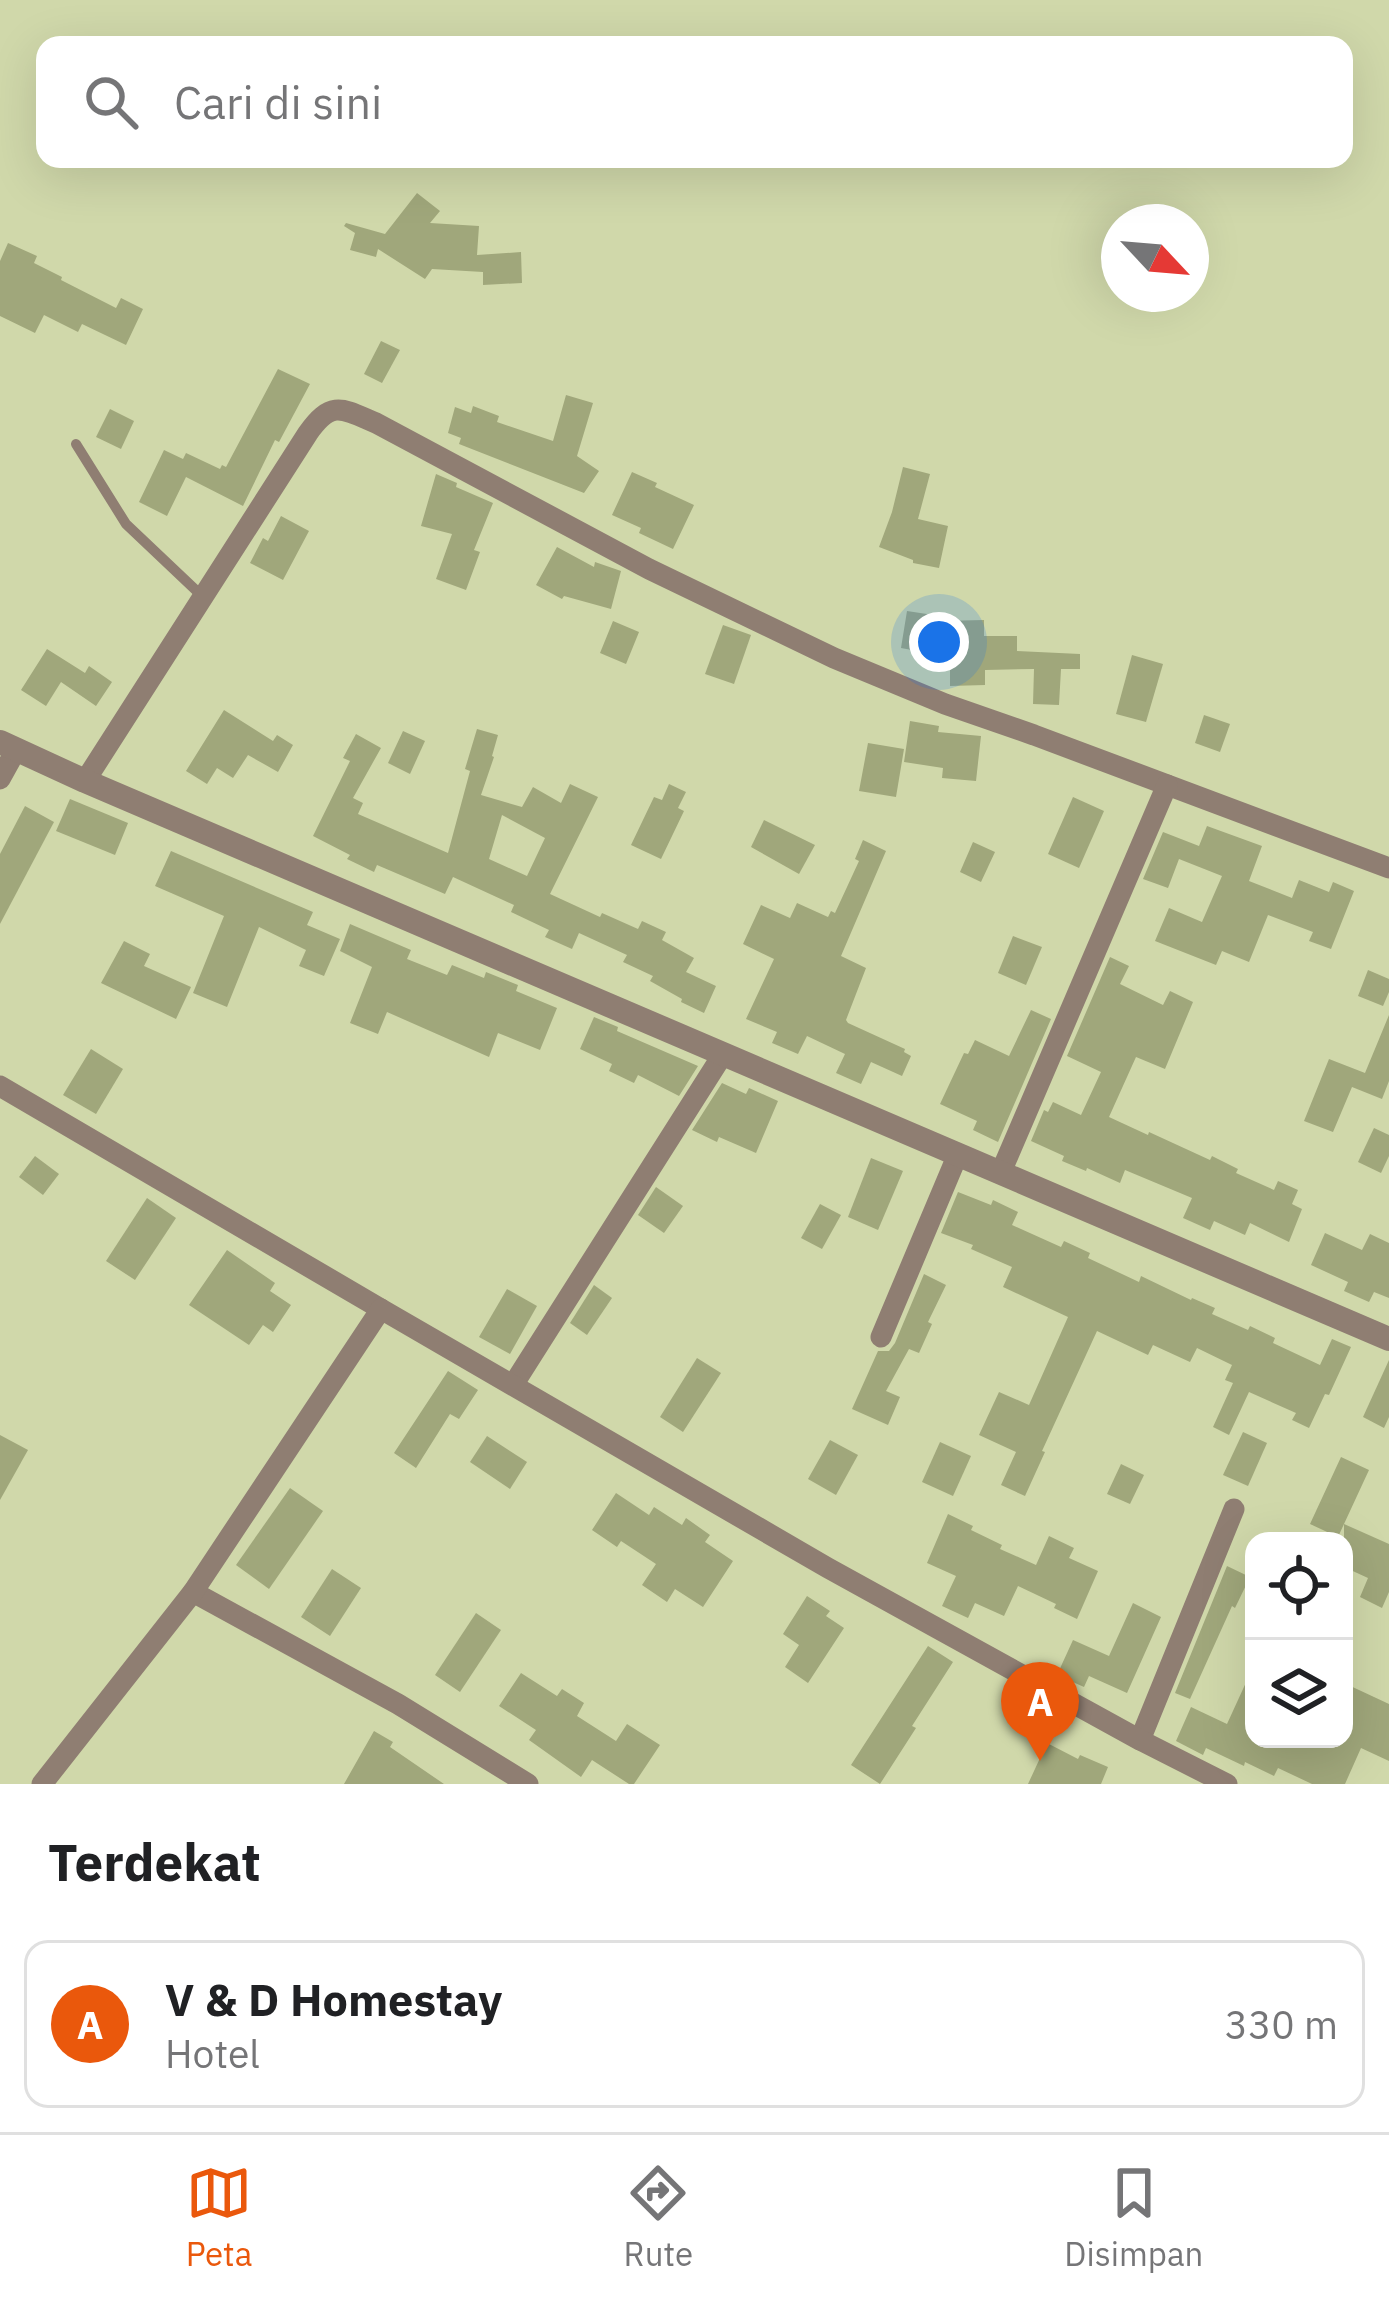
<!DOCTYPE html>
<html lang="id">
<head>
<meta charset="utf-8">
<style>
  body { margin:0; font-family:"IBM Plex Sans",sans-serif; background:#f6f6f6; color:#202124 }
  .controls { position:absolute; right:36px; bottom:36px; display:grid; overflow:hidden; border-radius:24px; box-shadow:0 12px 48px #0002 }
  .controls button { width:108px; height:108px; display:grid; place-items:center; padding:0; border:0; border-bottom:3px solid #e0e0e0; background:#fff; color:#202124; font:60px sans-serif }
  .compass { position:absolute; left:1101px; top:204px; width:108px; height:108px; border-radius:50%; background:#fff; box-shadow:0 12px 48px #0002; rotate:116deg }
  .you { position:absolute; left:939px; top:642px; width:42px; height:42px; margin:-30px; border:9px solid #fff; border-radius:50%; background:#1a73e8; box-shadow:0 0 0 18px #1a73e833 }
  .badge { display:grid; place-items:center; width:78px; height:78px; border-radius:50%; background:#ea580c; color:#fff; font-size:39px; font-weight:700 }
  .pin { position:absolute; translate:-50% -99px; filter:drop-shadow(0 3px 6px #0008) }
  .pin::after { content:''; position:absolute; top:63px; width:42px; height:36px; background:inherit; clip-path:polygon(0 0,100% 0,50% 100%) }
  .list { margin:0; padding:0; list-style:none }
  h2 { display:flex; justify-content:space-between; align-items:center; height:156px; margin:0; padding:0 48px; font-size:51px }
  h2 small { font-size:39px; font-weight:400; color:#757577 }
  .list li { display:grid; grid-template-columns:78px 1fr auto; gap:36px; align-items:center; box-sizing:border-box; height:168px; margin:0 24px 24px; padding:0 24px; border:3px solid #e0e0e0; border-radius:24px }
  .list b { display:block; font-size:45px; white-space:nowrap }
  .list p { margin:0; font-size:39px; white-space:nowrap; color:#757577 }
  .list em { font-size:39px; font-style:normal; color:#757577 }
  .icon { flex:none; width:66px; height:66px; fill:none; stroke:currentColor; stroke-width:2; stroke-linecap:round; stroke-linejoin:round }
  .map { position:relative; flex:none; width:1389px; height:1784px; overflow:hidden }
  .search { position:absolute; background:#fff; box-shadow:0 12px 48px #0002; left:36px; right:36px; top:36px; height:132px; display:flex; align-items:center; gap:30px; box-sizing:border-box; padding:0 42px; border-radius:24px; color:#757577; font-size:45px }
  .sheet { height:348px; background:#fff }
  nav { display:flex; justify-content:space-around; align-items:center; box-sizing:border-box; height:168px; border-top:3px solid #e0e0e0; background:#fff; font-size:33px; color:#757577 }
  nav a { display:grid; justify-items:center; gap:6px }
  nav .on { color:#ea580c }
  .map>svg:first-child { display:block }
  .building { fill:#a0a77b; fill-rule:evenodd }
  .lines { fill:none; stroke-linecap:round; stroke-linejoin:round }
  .service { stroke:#8f7e72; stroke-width:10 }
  .minor { stroke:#8f7e72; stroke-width:21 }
  .tertiary { stroke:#8f7e72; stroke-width:24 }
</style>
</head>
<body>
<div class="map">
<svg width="1389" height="1784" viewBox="0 0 1389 1784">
  <rect width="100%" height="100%" fill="#d0d8aa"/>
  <g class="building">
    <path d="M 417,193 L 440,211 L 430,223 L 479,226 L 477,255 L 521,252 L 522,283 L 483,285 L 483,272 L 432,269 L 425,279 L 378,249 L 376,257 L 350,250 L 355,233 L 344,226 L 346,223 L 385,234 Z"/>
    <path d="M 8,243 L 37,256 L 34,263 L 62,277 L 61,280 L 116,308 L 121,298 L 143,309 L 126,345 L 82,324 L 78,332 L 44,315 L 35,333 L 0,316 L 0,261 Z"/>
    <path d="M 381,341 L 400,350 L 382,383 L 364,374 Z"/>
    <path d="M 278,369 L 310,384 L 279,442 L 275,440 L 243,506 L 186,477 L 167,516 L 139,502 L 164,450 L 183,459 L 186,453 L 220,469 L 222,465 L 226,467 Z"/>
    <path d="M 566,395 L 593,403 L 577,456 L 599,471 L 584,493 L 459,444 L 461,438 L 448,433 L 455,407 L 471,413 L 473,406 L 499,416 L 497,422 L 553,441 Z"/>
    <path d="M 110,409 L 134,421 L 121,449 L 96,437 Z"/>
    <path d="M 903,467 L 930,474 L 918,519 L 948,526 L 939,568 L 913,563 L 913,560 L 879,547 L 892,512 Z"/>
    <path d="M 632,472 L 657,483 L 655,487 L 694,505 L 673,549 L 639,533 L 641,528 L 612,515 Z"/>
    <path d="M 436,474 L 457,483 L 456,487 L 493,503 L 474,550 L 480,552 L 466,590 L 436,579 L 452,534 L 421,526 Z"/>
    <path d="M 281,516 L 309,531 L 283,580 L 250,563 L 263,538 L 268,541 Z"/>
    <path d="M 557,547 L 594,567 L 595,562 L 621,571 L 611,609 L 564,596 L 562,599 L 536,585 Z"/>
    <path d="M 907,611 L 940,616 L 939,621 L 984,620 L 984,636 L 1017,636 L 1017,651 L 1080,654 L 1080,669 L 1061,669 L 1059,705 L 1033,704 L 1034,669 L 985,670 L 985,685 L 950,686 L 950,657 L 901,648 Z"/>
    <path d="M 613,621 L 639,632 L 626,664 L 600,653 Z"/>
    <path d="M 723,625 L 751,635 L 734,684 L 705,674 Z"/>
    <path d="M 47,649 L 85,673 L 89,666 L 112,682 L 96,706 L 61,682 L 46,706 L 21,690 Z"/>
    <path d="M 1132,655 L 1163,664 L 1146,722 L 1116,714 Z"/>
    <path d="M 224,710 L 273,741 L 277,735 L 293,745 L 278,772 L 248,755 L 233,778 L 217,768 L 207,784 L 186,771 Z"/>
    <path d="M 1204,715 L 1230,724 L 1220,752 L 1195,743 Z"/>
    <path d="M 910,721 L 939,726 L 938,732 L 981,736 L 976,781 L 942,778 L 943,768 L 904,762 Z"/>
    <path d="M 477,729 L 498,735 L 492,756 L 494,757 L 481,795 L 522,807 L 533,787 L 561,803 L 570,784 L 598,797 L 550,894 L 600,917 L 602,913 L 638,929 L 642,921 L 666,932 L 662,940 L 694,958 L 686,972 L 716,986 L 704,1013 L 681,1002 L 682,999 L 650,981 L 653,976 L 623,962 L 627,955 L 579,933 L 572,949 L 545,937 L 549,930 L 511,912 L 514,905 L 453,877 L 445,894 L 377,865 L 374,872 L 347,859 L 350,855 L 313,836 L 350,761 L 343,758 L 356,734 L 381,748 L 353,798 L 363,803 L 358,814 L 448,853 L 470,771 L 465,769 ZM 502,815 L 545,838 L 527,876 L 489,859 Z"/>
    <path d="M 403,731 L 425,741 L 410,774 L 388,763 Z"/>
    <path d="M 868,743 L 904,749 L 896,797 L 859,791 Z"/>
    <path d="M 669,784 L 686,792 L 678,808 L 684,811 L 661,859 L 631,845 L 654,797 L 662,800 Z"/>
    <path d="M 1073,797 L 1104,811 L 1079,868 L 1048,854 Z"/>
    <path d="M 70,799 L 128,823 L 115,855 L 56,831 Z"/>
    <path d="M 25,806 L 54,822 L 0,924 L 0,854 Z"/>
    <path d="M 764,820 L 815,845 L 799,874 L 751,847 Z"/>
    <path d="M 1207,826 L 1262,846 L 1249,881 L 1292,898 L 1299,880 L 1329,892 L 1333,882 L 1354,891 L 1331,949 L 1309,941 L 1313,932 L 1268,915 L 1249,962 L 1222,951 L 1216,965 L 1155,941 L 1169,908 L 1202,922 L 1222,876 L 1179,859 L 1168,888 L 1143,879 L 1163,832 L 1199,846 Z"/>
    <path d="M 863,840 L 886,851 L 841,956 L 866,968 L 846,1020 L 848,1023 L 905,1049 L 904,1052 L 911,1056 L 902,1076 L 871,1062 L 861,1084 L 836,1073 L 845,1054 L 807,1036 L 798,1054 L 772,1043 L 777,1032 L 746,1019 L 774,959 L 743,944 L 761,905 L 790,918 L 797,903 L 828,917 L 831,911 L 835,913 L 859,861 L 855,859 Z"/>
    <path d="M 973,842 L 995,852 L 981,882 L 960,872 Z"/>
    <path d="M 171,851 L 313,912 L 307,925 L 340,939 L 324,976 L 299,966 L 306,950 L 259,927 L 227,1007 L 193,993 L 224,916 L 155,886 Z"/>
    <path d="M 350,924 L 411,950 L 407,959 L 447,975 L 452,965 L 484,978 L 486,972 L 518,985 L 516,991 L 557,1008 L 540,1050 L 498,1033 L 489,1057 L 387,1012 L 378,1034 L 350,1023 L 372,967 L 340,951 Z"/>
    <path d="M 1013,936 L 1042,947 L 1026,985 L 998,973 Z"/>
    <path d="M 124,941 L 150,954 L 144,966 L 191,987 L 176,1019 L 101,983 Z"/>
    <path d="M 1110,957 L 1129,966 L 1120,984 L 1163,1005 L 1170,991 L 1193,1002 L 1165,1069 L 1136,1057 L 1109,1117 L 1148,1135 L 1149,1132 L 1210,1160 L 1212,1156 L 1238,1169 L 1236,1173 L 1274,1190 L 1278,1181 L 1298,1190 L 1292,1204 L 1302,1209 L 1289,1242 L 1250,1223 L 1245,1235 L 1214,1221 L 1210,1230 L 1183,1218 L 1192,1198 L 1125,1170 L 1120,1183 L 1087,1168 L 1086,1171 L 1062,1161 L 1064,1156 L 1031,1141 L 1044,1110 L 1048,1112 L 1053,1102 L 1081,1115 L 1101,1072 L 1067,1056 Z"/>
    <path d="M 1368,970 L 1389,979 L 1389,992 L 1383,1006 L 1358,996 Z"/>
    <path d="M 1031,1010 L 1051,1019 L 998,1142 L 973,1130 L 977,1121 L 940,1104 L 964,1053 L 968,1054 L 975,1040 L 1009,1056 Z"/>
    <path d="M 1389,1015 L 1389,1081 L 1382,1099 L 1352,1087 L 1333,1132 L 1304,1121 L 1329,1059 L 1365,1073 Z"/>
    <path d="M 594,1017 L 618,1027 L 617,1031 L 698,1066 L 679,1096 L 638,1075 L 634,1083 L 609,1071 L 612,1064 L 580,1049 Z"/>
    <path d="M 91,1049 L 123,1069 L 96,1114 L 63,1095 Z"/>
    <path d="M 722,1083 L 746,1094 L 749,1088 L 778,1101 L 756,1153 L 719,1137 L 717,1142 L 692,1130 Z"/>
    <path d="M 1374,1128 L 1389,1135 L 1389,1156 L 1381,1173 L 1358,1162 Z"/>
    <path d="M 35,1156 L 59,1174 L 43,1195 L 19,1177 Z"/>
    <path d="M 871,1158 L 903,1171 L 878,1230 L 848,1217 Z"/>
    <path d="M 656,1187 L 683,1206 L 664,1233 L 638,1215 Z"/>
    <path d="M 958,1192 L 991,1205 L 993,1200 L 1018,1212 L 1012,1225 L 1061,1247 L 1064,1241 L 1090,1253 L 1088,1258 L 1139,1282 L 1141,1276 L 1191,1300 L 1192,1298 L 1215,1308 L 1212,1314 L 1248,1330 L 1250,1326 L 1275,1338 L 1273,1343 L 1320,1365 L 1332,1339 L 1351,1347 L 1329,1395 L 1325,1394 L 1309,1428 L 1292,1420 L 1296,1413 L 1249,1392 L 1229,1435 L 1213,1427 L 1233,1383 L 1225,1380 L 1232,1365 L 1197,1348 L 1190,1362 L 1153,1345 L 1148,1355 L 1097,1331 L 1042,1451 L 1045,1452 L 1025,1496 L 1001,1485 L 1016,1452 L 979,1435 L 999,1392 L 1029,1405 L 1068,1317 L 1003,1287 L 1012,1267 L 971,1249 L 973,1245 L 941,1233 Z"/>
    <path d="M 147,1198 L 176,1218 L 135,1280 L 106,1261 Z"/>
    <path d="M 820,1204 L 841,1215 L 822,1249 L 801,1238 Z"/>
    <path d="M 1325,1233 L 1362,1250 L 1370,1234 L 1389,1243 L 1389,1298 L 1374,1292 L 1369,1302 L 1344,1291 L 1348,1282 L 1311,1265 Z"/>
    <path d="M 227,1250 L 275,1283 L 270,1291 L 291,1305 L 273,1332 L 263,1325 L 249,1345 L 189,1305 Z"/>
    <path d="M 924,1274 L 946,1285 L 928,1322 L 932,1324 L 919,1353 L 909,1349 L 886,1391 L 900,1397 L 888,1425 L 852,1409 L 878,1351 L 889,1351 L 895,1343 Z"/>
    <path d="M 594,1285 L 612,1298 L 587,1335 L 570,1323 Z"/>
    <path d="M 507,1289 L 537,1306 L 510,1354 L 479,1337 Z"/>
    <path d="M 697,1358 L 721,1373 L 683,1432 L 660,1417 Z"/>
    <path d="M 1389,1360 L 1389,1417 L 1384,1428 L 1363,1417 Z"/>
    <path d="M 448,1371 L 478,1390 L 459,1419 L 450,1414 L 416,1468 L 394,1453 Z"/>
    <path d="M 1243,1432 L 1267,1443 L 1248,1486 L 1223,1475 Z"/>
    <path d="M 0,1435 L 28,1450 L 0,1500 Z"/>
    <path d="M 487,1436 L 527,1462 L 510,1489 L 470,1462 Z"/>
    <path d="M 830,1440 L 858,1455 L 836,1495 L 808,1479 Z"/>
    <path d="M 940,1442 L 971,1456 L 953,1496 L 922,1482 Z"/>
    <path d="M 1341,1457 L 1369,1470 L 1344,1524 L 1389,1544 L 1389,1592 L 1382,1608 L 1360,1597 L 1368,1578 L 1344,1567 L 1344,1524 L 1338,1537 L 1310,1524 Z"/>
    <path d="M 1121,1464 L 1144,1475 L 1130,1504 L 1107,1494 Z"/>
    <path d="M 290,1488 L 323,1511 L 269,1589 L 236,1565 Z"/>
    <path d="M 616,1493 L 649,1515 L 654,1507 L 682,1525 L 686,1518 L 710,1535 L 705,1542 L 733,1561 L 703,1607 L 675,1589 L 667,1602 L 642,1585 L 656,1564 L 621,1541 L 617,1547 L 592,1530 Z"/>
    <path d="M 948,1514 L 973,1526 L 971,1530 L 1002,1545 L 1000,1549 L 1036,1565 L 1049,1536 L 1074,1548 L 1069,1558 L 1098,1571 L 1077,1619 L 1054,1608 L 1056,1604 L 1018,1586 L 1004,1616 L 975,1603 L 968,1618 L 942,1606 L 956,1576 L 927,1563 Z"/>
    <path d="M 1227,1566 L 1250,1577 L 1235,1608 L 1232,1606 L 1190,1699 L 1175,1693 Z"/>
    <path d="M 332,1569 L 361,1588 L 330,1636 L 301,1617 Z"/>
    <path d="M 807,1596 L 830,1611 L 826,1616 L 844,1628 L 808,1683 L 785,1667 L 799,1645 L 783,1634 Z"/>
    <path d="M 1133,1603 L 1161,1617 L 1127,1693 L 1089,1676 L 1084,1687 L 1057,1675 L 1073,1640 L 1109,1656 Z"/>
    <path d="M 476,1613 L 501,1630 L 460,1692 L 435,1675 Z"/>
    <path d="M 928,1646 L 953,1662 L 912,1726 L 916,1728 L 880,1784 L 851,1765 Z"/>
    <path d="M 1254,1665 L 1254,1739 L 1344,1739 L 1344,1683 L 1389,1704 L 1389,1761 L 1361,1748 L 1345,1784 L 1312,1784 L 1278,1768 L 1274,1776 L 1245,1762 L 1244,1766 L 1206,1748 L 1203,1755 L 1176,1741 L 1191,1707 L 1227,1724 Z"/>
    <path d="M 521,1673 L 557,1696 L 562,1689 L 584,1703 L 577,1716 L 616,1741 L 627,1724 L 660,1745 L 634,1784 L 629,1784 L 592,1760 L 581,1777 L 529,1740 L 536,1730 L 499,1706 Z"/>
    <path d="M 374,1731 L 393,1742 L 390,1747 L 444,1784 L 344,1784 Z"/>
    <path d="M 1047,1743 L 1078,1759 L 1080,1755 L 1108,1767 L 1101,1784 L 1028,1784 Z"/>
  </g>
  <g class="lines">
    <path class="service" d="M 76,444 L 126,524 L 202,596"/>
    <g class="minor">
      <path d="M 0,779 L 16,750"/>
      <path d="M 85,781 L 308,433 C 332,399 343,409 376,423 L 649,569 L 834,658 L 945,704 L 1034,735 L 1389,868"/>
      <path d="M 0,1086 L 381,1309"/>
      <path d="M 1001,1172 L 1167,785"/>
      <path d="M 881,1337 L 958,1154"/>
      <path d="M 513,1385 L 723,1054"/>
      <path d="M 193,1592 L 398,1704 L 528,1784"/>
      <path d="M 1140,1740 L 1234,1509"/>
      <path d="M 42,1784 L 193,1592 L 381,1309 L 828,1568 L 1140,1740 L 1227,1784"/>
    </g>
    <path class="tertiary" d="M 0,742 L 85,781 L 1389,1339"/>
  </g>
</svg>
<div class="controls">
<button><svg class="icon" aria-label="locate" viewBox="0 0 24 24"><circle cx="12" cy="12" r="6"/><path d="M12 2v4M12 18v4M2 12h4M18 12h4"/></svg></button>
<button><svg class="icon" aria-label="layers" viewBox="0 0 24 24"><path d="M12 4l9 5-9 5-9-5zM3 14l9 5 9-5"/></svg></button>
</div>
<svg class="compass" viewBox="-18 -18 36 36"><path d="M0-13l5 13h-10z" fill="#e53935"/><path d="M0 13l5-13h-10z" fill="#757577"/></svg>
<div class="you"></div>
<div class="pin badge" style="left:1040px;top:1761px">A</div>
<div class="search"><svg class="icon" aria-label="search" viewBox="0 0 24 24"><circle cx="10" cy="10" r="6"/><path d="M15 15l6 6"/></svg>Cari di sini</div>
</div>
<section class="sheet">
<h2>Terdekat<small></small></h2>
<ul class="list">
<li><span class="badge">A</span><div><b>V &amp; D Homestay</b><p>Hotel</p></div><em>330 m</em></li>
</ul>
</section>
<nav>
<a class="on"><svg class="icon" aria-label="map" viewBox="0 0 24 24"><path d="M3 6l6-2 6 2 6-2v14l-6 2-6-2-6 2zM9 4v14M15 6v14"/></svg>Peta</a>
<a><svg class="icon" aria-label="directions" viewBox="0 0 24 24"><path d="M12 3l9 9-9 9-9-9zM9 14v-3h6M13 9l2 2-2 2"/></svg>Rute</a>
<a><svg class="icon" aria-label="saved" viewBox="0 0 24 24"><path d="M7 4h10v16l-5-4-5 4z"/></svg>Disimpan</a>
</nav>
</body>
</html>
